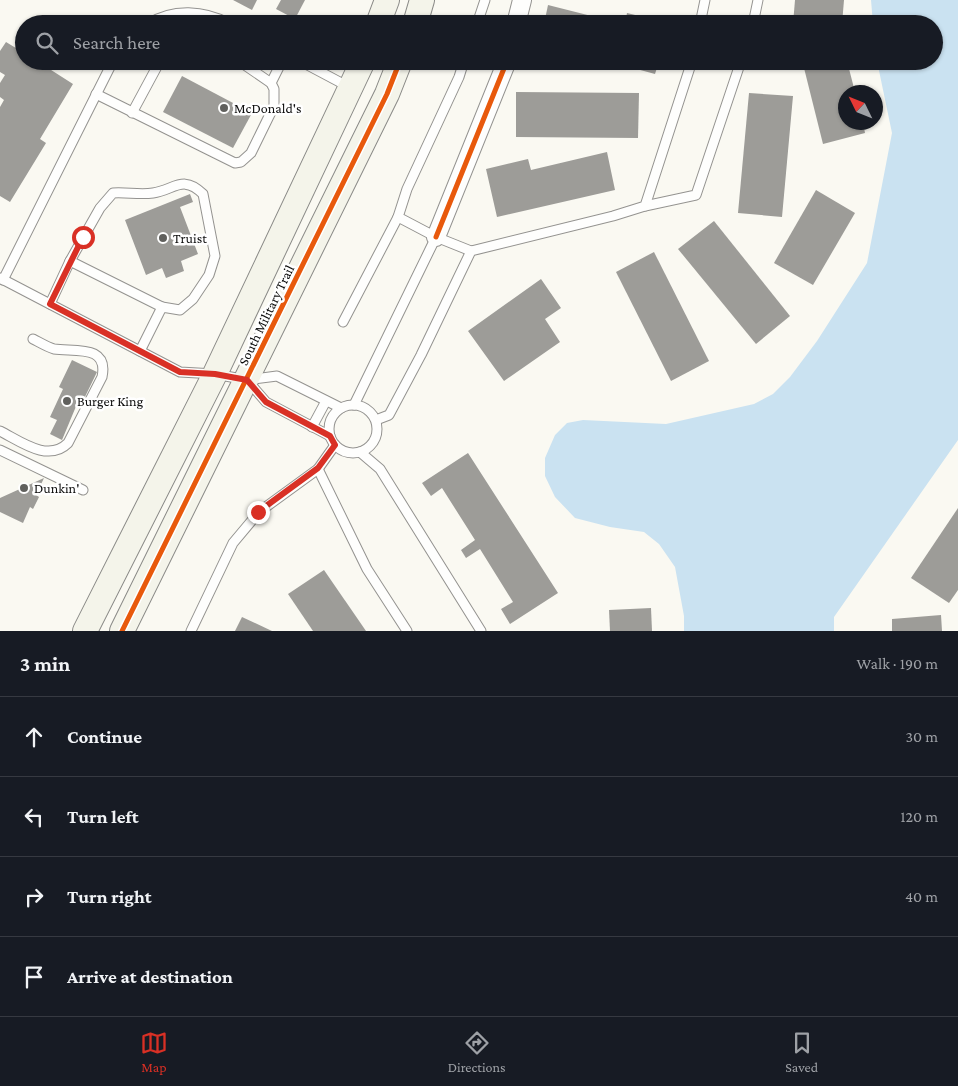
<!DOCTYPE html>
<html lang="en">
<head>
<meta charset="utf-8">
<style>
  body { margin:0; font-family:"Crimson Pro",serif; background:#20242c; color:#f1f3f6 }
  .compass { position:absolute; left:838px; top:85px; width:45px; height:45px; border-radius:50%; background:#171b24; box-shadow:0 1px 4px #0004; rotate:313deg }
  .stop { position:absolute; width:15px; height:15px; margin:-11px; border:4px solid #d93025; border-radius:50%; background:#fff }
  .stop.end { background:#d93025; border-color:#fff; box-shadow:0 1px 5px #0008 }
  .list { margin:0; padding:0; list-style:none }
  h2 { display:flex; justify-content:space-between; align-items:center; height:65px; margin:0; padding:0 20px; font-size:21px }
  h2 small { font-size:16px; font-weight:400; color:#9ea1a6 }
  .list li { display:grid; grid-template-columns:32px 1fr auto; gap:15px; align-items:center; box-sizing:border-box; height:80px; padding:0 20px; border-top:1px solid #363941 }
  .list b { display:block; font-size:19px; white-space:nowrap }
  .list em { font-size:16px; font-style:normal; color:#9ea1a6 }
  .icon { flex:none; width:28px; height:28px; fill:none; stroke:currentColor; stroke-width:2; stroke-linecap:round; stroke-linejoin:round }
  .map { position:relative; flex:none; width:958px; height:631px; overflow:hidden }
  .search { position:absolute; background:#171b24; box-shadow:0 1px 4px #0004; left:15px; right:15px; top:15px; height:55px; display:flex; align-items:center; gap:12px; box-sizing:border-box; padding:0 18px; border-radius:28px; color:#9ea1a6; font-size:19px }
  .sheet { height:385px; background:#171b24 }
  nav { display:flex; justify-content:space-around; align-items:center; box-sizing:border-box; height:70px; border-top:1px solid #363941; background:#171b24; font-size:14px; color:#9ea1a6 }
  nav a { display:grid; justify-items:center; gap:2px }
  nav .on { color:#d93025 }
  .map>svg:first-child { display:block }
  .water { fill:#cae2f1 }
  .building { fill:#9d9c98 }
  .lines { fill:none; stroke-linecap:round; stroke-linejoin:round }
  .lane-casing { stroke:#949390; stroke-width:11 }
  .street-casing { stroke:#949390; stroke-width:20 }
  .secondary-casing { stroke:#8a8a87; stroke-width:26 }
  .lane { stroke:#fefefd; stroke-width:9 }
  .street { stroke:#fefefd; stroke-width:18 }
  .secondary { stroke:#f4f4ea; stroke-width:24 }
  .cycleway-casing { stroke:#fff; stroke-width:8 }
  .cycleway { stroke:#e8590c; stroke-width:5 }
  .route { stroke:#d93025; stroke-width:6 }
  .poi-dot { fill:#60605d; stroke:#fff; stroke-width:2 }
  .labels { text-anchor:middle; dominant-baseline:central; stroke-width:5; stroke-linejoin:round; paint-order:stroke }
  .poi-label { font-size:14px; fill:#0d0d0d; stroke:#fff; text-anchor:start }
  .street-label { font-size:14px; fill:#0d0d0d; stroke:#fff }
</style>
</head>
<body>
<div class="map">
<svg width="958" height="631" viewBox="0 0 958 631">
  <rect width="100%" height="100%" fill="#faf9f2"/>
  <path class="water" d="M 871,0 L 958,0 L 958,440 L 834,617 L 834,631 L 684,631 L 684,616 L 675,567 L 659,544 L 644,532 L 610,527 L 575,518 L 555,497 L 545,476 L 545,458 L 555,435 L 567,423 L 583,420 L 666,424 L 754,404 L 773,394 L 790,377 L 817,341 L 867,263 L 892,133 L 877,61 L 934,61 L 934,24 L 873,24 Z"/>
  <g class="building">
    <path d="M 233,0 L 257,0 L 252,10 Z"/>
    <path d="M 281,0 L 305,0 L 295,19 L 276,9 Z"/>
    <path d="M 795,0 L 844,0 L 842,24 L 793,24 Z"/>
    <path d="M 548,5 L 619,23 L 619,24 L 544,24 Z"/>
    <path d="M 627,13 L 668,23 L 668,24 L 625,24 Z"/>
    <path d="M 6,42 L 24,53 L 24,61 L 37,61 L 73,84 L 40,139 L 46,143 L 10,202 L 0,196 L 0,107 L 4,100 L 0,97 L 0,83 L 5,75 L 0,72 L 0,51 Z"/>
    <path d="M 607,61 L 659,61 L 655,74 Z"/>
    <path d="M 814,61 L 847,61 L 855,92 L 846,92 L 846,122 L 863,122 L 865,133 L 823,144 L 803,64 Z"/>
    <path d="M 182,76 L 252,113 L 233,148 L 163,112 Z"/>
    <path d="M 516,92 L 639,93 L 638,138 L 516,137 Z"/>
    <path d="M 749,93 L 793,96 L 782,217 L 738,213 Z"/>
    <path d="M 607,152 L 615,190 L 497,217 L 486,169 L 528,159 L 531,170 Z"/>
    <path d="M 816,190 L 855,213 L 813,285 L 774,263 Z"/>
    <path d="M 190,194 L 193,202 L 180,207 L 198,254 L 181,261 L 184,271 L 166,278 L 162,268 L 146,275 L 125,220 Z"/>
    <path d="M 714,221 L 790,316 L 756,344 L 678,249 Z"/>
    <path d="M 654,252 L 709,361 L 671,381 L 616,272 Z"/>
    <path d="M 541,279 L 561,308 L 545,319 L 560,342 L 504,381 L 468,331 Z"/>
    <path d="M 72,360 L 97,372 L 81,405 L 77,404 L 62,440 L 50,434 L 57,420 L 50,417 L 63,389 L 59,387 Z"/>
    <path d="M 468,453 L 558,593 L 510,624 L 501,609 L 513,602 L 480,549 L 466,558 L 461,550 L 475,540 L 442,488 L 431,496 L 422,483 Z"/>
    <path d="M 44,478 L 36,495 L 39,497 L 33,509 L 30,507 L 23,523 L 0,512 L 0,498 Z"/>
    <path d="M 958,508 L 958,590 L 949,603 L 911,578 Z"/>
    <path d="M 324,570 L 366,631 L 313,631 L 288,594 Z"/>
    <path d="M 651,608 L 652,631 L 610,631 L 609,610 Z"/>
    <path d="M 941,615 L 942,631 L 892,631 L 892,619 Z"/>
    <path d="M 242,617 L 272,631 L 235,631 Z"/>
  </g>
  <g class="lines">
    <defs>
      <g id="lane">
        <path d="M 148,24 C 173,8 204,10 230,24"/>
        <path d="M 477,24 L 485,0"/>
        <path d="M 700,24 L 705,0"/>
        <path d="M 753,24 L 758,0"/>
        <path d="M 300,61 L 349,87"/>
        <path d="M 271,83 L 282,61"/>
        <path d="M 96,94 L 235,163 L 241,162 L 251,153 L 274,106 L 274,89 L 271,83 L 239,61"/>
        <path d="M 132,113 L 160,61"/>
        <path d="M 645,206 L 696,195 L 741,61"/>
        <path d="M 436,237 L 471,251"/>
        <path d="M 70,261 L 100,208 L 113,193 C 126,192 140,195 153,193 C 174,190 183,174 203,194 L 215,256 L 209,275 L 193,299 L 180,310 L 162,307 L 140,351"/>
        <path d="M 0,278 L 180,372 L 215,374 L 247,380 L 277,376 L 341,408"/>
        <path d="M 3,280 L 113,61"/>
        <path d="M 50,304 L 70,261 L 162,307"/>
        <path d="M 343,322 L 398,217"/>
        <path d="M 247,380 L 266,402 L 330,436"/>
        <path d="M 354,405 L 436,237 L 398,217 L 407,189 L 459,77 L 464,61"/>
        <circle cx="353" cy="429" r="24"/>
        <path d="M 376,420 L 389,415 L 421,355 L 471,251 L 613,216 L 645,206 L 692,61"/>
        <path d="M 312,427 L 326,401"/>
        <path d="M 0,431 C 20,441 48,463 68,443 L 102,377 C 109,344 74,352 54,349 C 47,347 39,342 33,339"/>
        <path d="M 0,450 L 83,490"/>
        <path d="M 360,452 L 380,469 L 481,631"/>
        <path d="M 318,469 L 367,569 L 407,631"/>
        <path d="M 191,631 L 233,543 L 259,512 L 318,469 L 335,445"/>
      </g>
      <g id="street">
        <path d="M 516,24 L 522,0"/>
        <path d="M 436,237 L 507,61"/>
      </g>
      <g id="secondary">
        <path d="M 378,24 L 387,0"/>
        <path d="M 415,24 L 422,0"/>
        <path d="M 85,631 L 215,374 L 363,61"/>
        <path d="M 122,631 L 387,94 L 400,61"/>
      </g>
    </defs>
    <use href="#lane" class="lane-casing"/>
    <use href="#street" class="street-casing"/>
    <use href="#secondary" class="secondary-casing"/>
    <use href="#lane" class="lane"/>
    <use href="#street" class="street"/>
    <use href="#secondary" class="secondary"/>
    <defs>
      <g id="cycleway">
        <path d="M 436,237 L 507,61"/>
        <path d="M 122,631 L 387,94 L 400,61"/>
      </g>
    </defs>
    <use href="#cycleway" class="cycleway-casing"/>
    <use href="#cycleway" class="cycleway"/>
  </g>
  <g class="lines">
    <path class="route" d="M 83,237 L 50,304 L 180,372 L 215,374 L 247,380 L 266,402 L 330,436 L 335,445 L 318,468 L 258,512"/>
  </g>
  <g class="poi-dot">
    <circle cx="224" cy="108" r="5"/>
    <circle cx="163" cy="238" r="5"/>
    <circle cx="67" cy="401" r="5"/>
    <circle cx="24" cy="488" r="5"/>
  </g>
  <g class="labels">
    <g class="poi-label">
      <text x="234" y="108">McDonald's</text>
      <text x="173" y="238">Truist</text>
      <text x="77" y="401">Burger King</text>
      <text x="34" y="488">Dunkin'</text>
    </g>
    <g class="street-label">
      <text transform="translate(266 315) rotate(-64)">South Military Trail</text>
    </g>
  </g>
</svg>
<svg class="compass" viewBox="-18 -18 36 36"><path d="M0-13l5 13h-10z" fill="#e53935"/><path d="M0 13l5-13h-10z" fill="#9ea1a6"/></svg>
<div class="stop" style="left:83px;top:237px"></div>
<div class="stop end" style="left:258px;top:512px"></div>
<div class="search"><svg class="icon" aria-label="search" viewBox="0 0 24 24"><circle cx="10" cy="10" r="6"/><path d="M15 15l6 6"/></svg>Search here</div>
</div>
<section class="sheet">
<h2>3 min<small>Walk · 190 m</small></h2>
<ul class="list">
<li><svg class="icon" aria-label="ahead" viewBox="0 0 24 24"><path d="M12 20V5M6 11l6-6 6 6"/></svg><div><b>Continue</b></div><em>30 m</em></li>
<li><svg class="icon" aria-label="left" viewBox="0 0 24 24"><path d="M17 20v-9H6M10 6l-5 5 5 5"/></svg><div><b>Turn left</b></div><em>120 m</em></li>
<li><svg class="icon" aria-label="right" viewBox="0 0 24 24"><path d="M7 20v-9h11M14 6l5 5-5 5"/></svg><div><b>Turn right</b></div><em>40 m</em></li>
<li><svg class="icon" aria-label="arrive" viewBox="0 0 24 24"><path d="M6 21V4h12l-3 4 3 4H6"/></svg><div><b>Arrive at destination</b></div></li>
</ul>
</section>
<nav>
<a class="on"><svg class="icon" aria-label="map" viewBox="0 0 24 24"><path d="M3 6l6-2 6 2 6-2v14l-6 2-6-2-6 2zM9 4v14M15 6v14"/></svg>Map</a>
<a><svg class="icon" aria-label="directions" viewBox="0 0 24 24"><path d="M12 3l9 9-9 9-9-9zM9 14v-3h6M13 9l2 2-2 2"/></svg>Directions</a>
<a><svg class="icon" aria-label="saved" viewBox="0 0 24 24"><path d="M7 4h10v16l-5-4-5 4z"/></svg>Saved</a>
</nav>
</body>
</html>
